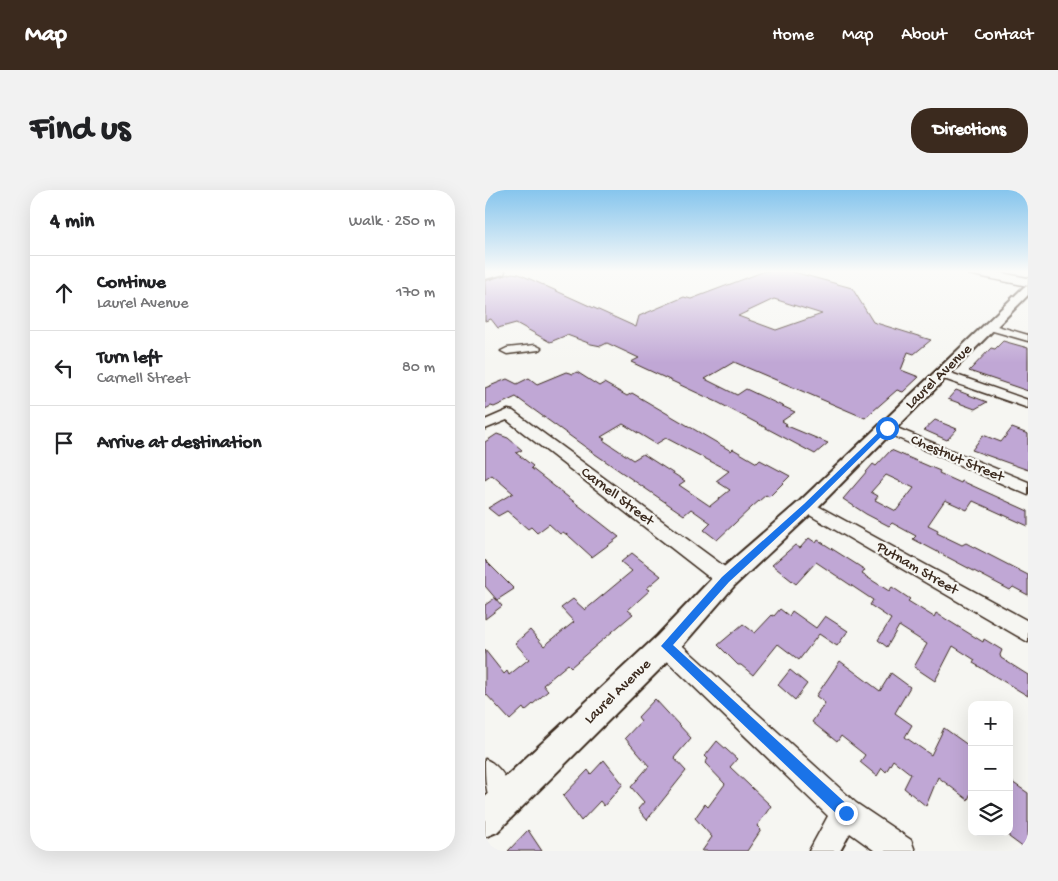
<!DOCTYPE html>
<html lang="en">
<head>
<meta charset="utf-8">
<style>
  body { margin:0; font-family:"Gochi Hand",sans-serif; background:#f2f2f2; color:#202124 }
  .controls { position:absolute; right:15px; bottom:15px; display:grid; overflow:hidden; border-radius:10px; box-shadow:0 5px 20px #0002 }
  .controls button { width:45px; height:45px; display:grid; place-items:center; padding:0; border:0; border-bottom:1px solid #e0e0e0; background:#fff; color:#202124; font:25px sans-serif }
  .stop { position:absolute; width:15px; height:15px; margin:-11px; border:4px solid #1a73e8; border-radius:50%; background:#fff }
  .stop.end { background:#1a73e8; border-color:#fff; box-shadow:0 1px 5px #0008 }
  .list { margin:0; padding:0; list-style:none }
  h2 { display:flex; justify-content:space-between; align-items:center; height:65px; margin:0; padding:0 20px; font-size:21px }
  h2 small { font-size:16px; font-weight:400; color:#757577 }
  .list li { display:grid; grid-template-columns:32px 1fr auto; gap:15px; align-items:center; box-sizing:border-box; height:75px; padding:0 20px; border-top:1px solid #e0e0e0 }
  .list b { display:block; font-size:19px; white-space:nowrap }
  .list p { margin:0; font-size:16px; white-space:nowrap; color:#757577 }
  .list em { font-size:16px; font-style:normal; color:#757577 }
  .icon { flex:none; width:28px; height:28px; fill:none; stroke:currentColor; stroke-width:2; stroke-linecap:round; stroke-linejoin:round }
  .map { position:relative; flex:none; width:543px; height:661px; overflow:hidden; border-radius:20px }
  header { display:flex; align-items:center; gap:30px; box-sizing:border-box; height:70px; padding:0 25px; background:#3b2a1e; color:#fff }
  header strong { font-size:24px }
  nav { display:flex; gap:28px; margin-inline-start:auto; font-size:18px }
  .intro { display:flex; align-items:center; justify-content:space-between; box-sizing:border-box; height:120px; padding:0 30px }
  h1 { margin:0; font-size:35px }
  .button { padding:12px 22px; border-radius:20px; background:#3b2a1e; color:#fff; font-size:18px; font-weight:700 }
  main { display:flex; gap:30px; padding:0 30px }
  aside { flex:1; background:#fff; border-radius:20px; box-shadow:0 5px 20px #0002 }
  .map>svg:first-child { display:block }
  .building { fill:#c0a7d5; stroke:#3b2a1e; fill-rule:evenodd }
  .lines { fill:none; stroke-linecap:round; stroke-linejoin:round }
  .minor-casing { stroke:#3b2a1e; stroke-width:3 }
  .tertiary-casing { stroke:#3b2a1e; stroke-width:4 }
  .primary-casing { stroke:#3b2a1e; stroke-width:3 }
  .minor { fill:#f6f6f2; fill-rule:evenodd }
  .tertiary { fill:#f6f6f2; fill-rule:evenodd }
  .primary { fill:#f6f6f2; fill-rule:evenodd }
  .route { fill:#1a73e8 }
  .labels { text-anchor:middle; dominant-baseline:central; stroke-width:4.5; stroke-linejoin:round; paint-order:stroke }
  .street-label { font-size:15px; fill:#3b2a1e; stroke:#f6f6f2 }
</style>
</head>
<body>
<header>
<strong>Map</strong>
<nav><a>Home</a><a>Map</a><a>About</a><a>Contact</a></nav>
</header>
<div class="intro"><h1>Find us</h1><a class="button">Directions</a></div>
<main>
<aside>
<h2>4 min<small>Walk · 250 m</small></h2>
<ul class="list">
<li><svg class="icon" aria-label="ahead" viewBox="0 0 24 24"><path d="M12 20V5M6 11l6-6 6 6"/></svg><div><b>Continue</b><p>Laurel Avenue</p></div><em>170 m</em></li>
<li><svg class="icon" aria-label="left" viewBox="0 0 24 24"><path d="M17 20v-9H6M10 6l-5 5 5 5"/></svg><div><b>Turn left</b><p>Carnell Street</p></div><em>80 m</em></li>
<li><svg class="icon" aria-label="arrive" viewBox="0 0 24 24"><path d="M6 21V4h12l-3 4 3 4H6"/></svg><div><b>Arrive at destination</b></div></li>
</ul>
</aside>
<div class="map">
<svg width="543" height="661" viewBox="0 0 543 661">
  <rect width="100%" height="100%" fill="#f6f6f2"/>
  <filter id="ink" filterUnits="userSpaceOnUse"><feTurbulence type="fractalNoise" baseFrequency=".02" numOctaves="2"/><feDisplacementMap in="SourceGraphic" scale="10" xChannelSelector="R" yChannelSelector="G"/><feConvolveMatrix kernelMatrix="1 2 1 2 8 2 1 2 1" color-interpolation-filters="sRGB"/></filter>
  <g filter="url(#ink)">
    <g class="building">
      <path d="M 280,81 L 305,81 L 367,98 L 388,132 L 446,150 L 429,164 L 423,162 L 416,180 L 434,187 L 418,202 L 412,200 L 380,228 L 249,172 L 220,189 L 252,205 L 261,199 L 310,222 L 297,231 L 302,234 L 300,235 L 343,253 L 330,264 L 234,213 L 146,172 L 154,168 L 122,153 L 116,156 L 106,154 L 82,145 L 65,152 L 31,133 L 13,138 L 6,129 L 0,131 L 0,91 L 27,83 L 34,84 L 151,137 L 154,126 L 199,107 L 206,109 ZM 289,109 L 337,124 L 291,140 L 253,126 Z"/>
      <path d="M 518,151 L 543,158 L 543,201 L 484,181 L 506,158 L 510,159 Z"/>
      <path d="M 81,182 L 88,184 L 92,182 L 114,196 L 119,193 L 142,206 L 147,203 L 246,261 L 248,259 L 272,273 L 275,270 L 305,286 L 284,307 L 281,305 L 267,317 L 232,350 L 219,340 L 226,333 L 206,319 L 199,325 L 110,264 L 31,207 L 9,217 L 6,216 L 0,219 L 0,198 L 22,189 L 32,194 L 44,188 L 52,194 ZM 138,234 L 171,254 L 181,248 L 244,281 L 231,291 L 245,300 L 225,316 L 194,295 L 200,291 L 158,264 L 148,270 L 118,250 L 120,249 L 116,247 Z"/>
      <path d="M 471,200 L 502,212 L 490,219 L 463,209 Z"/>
      <path d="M 450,230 L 472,239 L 462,250 L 439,240 Z"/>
      <path d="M 527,238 L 543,244 L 543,280 L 487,260 L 498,245 L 516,252 Z"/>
      <path d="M 12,244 L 23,248 L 37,260 L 31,263 L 48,276 L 46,278 L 134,347 L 107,367 L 85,347 L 78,342 L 75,344 L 64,334 L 52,343 L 46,337 L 43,339 L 22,321 L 13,326 L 3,318 L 28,303 L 7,285 L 0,290 L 0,252 Z"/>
      <path d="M 406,260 L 455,281 L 454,283 L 476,293 L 477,291 L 543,321 L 543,336 L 488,311 L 482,320 L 460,310 L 443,335 L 453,340 L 452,343 L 477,355 L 481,353 L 543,385 L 543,405 L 528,397 L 525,400 L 428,349 L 431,346 L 407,333 L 404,336 L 381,324 L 358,309 L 388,274 L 391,276 ZM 401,285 L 429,298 L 411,321 L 390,310 L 393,306 L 386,302 Z"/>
      <path d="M 324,348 L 331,353 L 333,350 L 371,374 L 380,380 L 377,384 L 404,401 L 407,397 L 425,409 L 423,411 L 449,427 L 451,423 L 498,452 L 499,449 L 517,460 L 515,465 L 516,468 L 543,485 L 543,506 L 488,473 L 490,470 L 468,456 L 450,491 L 429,477 L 442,454 L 414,436 L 402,457 L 393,450 L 406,429 L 385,415 L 388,410 L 331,372 L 311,394 L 287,375 L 310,355 L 315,358 Z"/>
      <path d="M 147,363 L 176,386 L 162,398 L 165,400 L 143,420 L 148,424 L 86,477 L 83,474 L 58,495 L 63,501 L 40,521 L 38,518 L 25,530 L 0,503 L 0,460 L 19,484 L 22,481 L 24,485 L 44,469 L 30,453 L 45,440 L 59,456 L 89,432 L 76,418 L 88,409 L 100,420 L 147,381 L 136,372 Z"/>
      <path d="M 0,370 L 29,399 L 12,410 L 0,396 Z"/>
      <path d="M 10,408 L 17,416 L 0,429 L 0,415 Z"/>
      <path d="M 295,419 L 304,426 L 307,421 L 331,438 L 340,426 L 363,441 L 352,456 L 334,444 L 314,470 L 293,454 L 268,485 L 256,475 L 253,475 L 233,455 L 258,434 L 270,443 L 287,425 L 289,426 Z"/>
      <path d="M 355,471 L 395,501 L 406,483 L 425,497 L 410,523 L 427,535 L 420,547 L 446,565 L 459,538 L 487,558 L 487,600 L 483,610 L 453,587 L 441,616 L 419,598 L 426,584 L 408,570 L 401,582 L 397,578 L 392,586 L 375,572 L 380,565 L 356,546 L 352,552 L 327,532 L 340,513 L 331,506 Z"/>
      <path d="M 305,480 L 322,494 L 310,510 L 293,495 Z"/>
      <path d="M 170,509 L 206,548 L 189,568 L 201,581 L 162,630 L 153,619 L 159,612 L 146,597 L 164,576 L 140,548 L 156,531 L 153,527 Z"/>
      <path d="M 232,551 L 252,569 L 245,577 L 286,616 L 272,636 L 276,640 L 262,661 L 217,661 L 227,647 L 210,628 L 220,614 L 223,617 L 240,594 L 220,573 L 223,569 L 220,566 Z"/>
      <path d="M 119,570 L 138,594 L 119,616 L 115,611 L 96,631 L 78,606 L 103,580 L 106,584 Z"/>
      <path d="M 524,590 L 543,603 L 543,661 L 524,647 Z"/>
      <path d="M 43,640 L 57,661 L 23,661 Z"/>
    </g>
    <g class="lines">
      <defs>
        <g id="minor">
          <path d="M 505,134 L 543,145 L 543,151 L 501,139 L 500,137 Z"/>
          <path d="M 50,155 L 56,158 L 54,160 L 22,164 L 16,161 L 22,158 Z"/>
          <path d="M 457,180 L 543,210 L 543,218 L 453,187 L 451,184 Z"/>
          <path d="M 23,220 L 28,221 L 248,383 L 251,389 L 248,395 L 241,397 L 234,395 L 22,230 L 0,239 L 0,230 Z"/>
          <path d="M 402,234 L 543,292 L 543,305 L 397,241 L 395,238 Z"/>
          <path d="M 322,310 L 543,431 L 543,452 L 316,320 L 314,316 L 316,312 Z"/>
          <path d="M 181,444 L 189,448 L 371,613 L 426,650 L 430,661 L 390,661 L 365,643 L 355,661 L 324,661 L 343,626 L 173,462 L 170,455 L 173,448 Z"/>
          <path d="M 0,569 C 16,575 26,596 33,612 L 29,622 L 19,626 C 0,616 0,591 0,569 Z"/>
        </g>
        <path id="tertiary" d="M 543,96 L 543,105 L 329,321 L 249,396 L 190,464 L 12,642 L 0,647 L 0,606 L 172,446 L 233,382 L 315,311 L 539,97 Z"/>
        <g id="primary">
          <path d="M 0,81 L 20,81 L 19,84 L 0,89 Z"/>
          <path d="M 482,81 L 506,81 L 543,88 L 543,96 L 483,84 Z"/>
        </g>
      </defs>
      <use href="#minor" class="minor-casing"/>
      <use href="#tertiary" class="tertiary-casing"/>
      <use href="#primary" class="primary-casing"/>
      <use href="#minor" class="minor"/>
      <use href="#tertiary" class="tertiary"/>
      <use href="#primary" class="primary"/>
    </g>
  </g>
  <linearGradient id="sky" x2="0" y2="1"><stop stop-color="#86c5ed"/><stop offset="0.47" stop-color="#fbfbf9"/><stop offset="1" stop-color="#fbfbf9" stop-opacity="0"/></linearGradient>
  <rect width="543" height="173" fill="url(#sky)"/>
  <path class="route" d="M 399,237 L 405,238 L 324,318 L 244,392 L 188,455 L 366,618 L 367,623 L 366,628 L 361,630 L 356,628 L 176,456 L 237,387 L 319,314 Z"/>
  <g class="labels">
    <g class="street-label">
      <text transform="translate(454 187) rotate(-44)">Laurel Avenue</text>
      <text transform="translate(472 269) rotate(23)">Chestnut Street</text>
      <text transform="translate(132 307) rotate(37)">Carnell Street</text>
      <text transform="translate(432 379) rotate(30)">Putnam Street</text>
      <text transform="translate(133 502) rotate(-44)">Laurel Avenue</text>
    </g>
  </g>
</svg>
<div class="controls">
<button>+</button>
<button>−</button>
<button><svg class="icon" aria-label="layers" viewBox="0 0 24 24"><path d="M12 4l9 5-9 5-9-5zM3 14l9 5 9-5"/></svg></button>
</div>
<div class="stop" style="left:402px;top:238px"></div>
<div class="stop end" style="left:361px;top:623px"></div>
</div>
</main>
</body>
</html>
